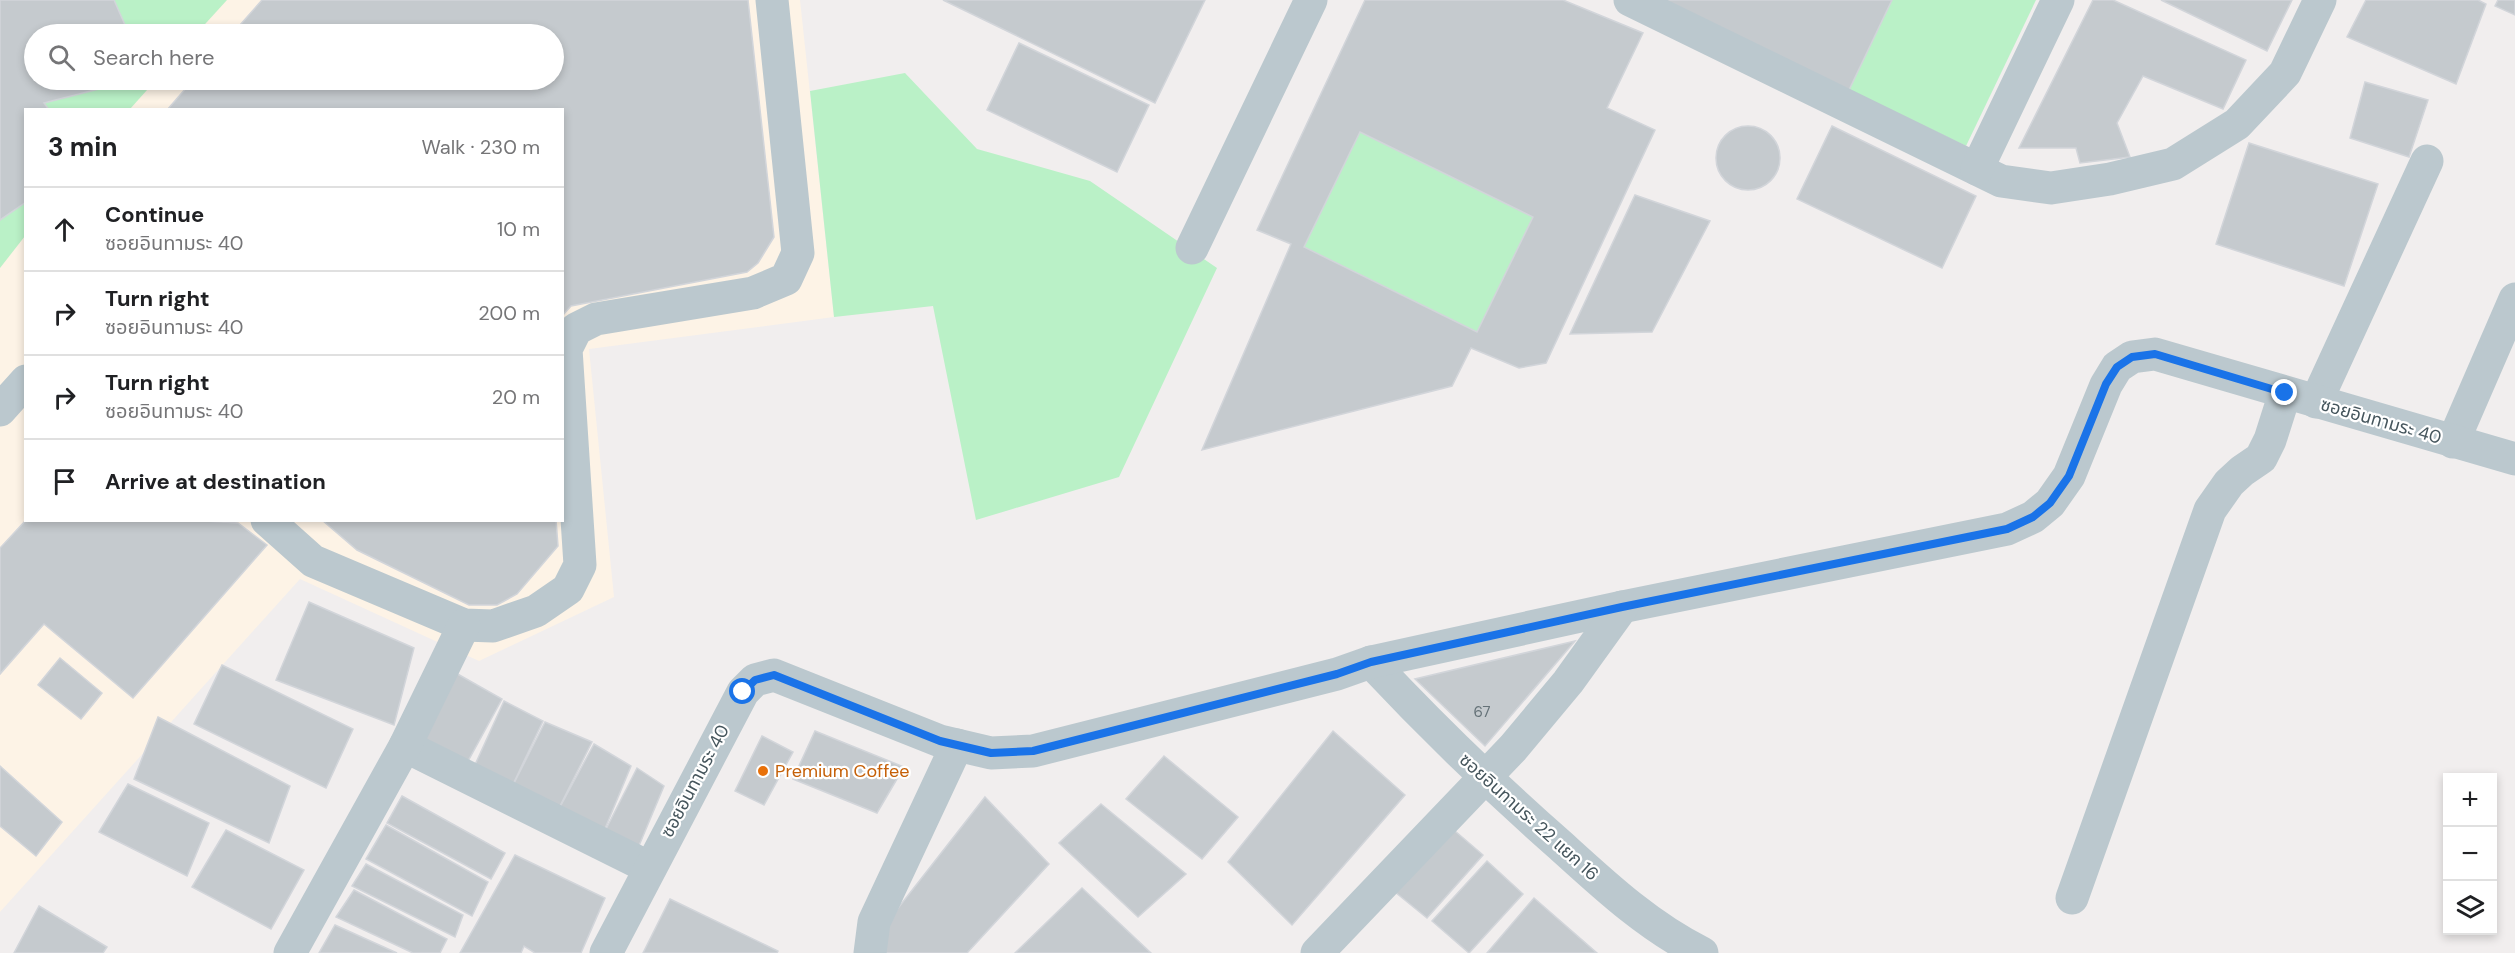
<!DOCTYPE html>
<html lang="en">
<head>
<meta charset="utf-8">
<style>
  body { margin:0; font-family:"DM Sans","Noto Sans Thai",sans-serif; background:#f2f2f2; color:#202124 }
  .controls { position:absolute; right:18px; bottom:18px; display:grid; overflow:hidden; border-radius:0px; box-shadow:0 3px 9px #0003 }
  .controls button { width:54px; height:54px; display:grid; place-items:center; padding:0; border:0; border-bottom:2px solid #e0e0e0; background:#fff; color:#202124; font:30px sans-serif }
  .stop { position:absolute; width:18px; height:18px; margin:-14px; border:4px solid #1a73e8; border-radius:50%; background:#fff }
  .stop.end { background:#1a73e8; border-color:#fff; box-shadow:0 2px 6px #0008 }
  .list { margin:0; padding:0; list-style:none }
  h2 { display:flex; justify-content:space-between; align-items:center; height:78px; margin:0; padding:0 24px; font-size:26px }
  h2 small { font-size:20px; font-weight:400; color:#757577 }
  .list li { display:grid; grid-template-columns:39px 1fr auto; gap:18px; align-items:center; box-sizing:border-box; height:84px; padding:0 24px; border-top:2px solid #e0e0e0 }
  .list b { display:block; font-size:22px; white-space:nowrap }
  .list p { margin:0; font-size:20px; white-space:nowrap; color:#757577 }
  .list em { font-size:20px; font-style:normal; color:#757577 }
  .icon { flex:none; width:33px; height:33px; fill:none; stroke:currentColor; stroke-width:2; stroke-linecap:round; stroke-linejoin:round }
  .map { position:relative; flex:none; width:2515px; height:953px; overflow:hidden }
  .search { position:absolute; background:#fff; box-shadow:0 3px 9px #0003; left:24px; top:24px; width:540px; height:66px; display:flex; align-items:center; gap:15px; box-sizing:border-box; padding:0 21px; border-radius:33px; color:#757577; font-size:22px }
  .panel { position:absolute; background:#fff; box-shadow:0 3px 9px #0003; left:24px; top:108px; width:540px; height:414px; border-radius:0px }
  .map>svg:first-child { display:block }
  .commercial { fill:#fdf3e6; fill-rule:evenodd }
  .green { fill:#baf1c7 }
  .building { fill:#c5cace; stroke:#d2d5da; stroke-width:1.5; fill-rule:evenodd }
  .lines { fill:none; stroke-linecap:round; stroke-linejoin:round }
  .minor { stroke:#bbc8ce; stroke-width:33 }
  .route { stroke:#1a73e8; stroke-width:8 }
  .food-dot { fill:#e8710a; stroke:#fff; stroke-width:2 }
  .labels { text-anchor:middle; dominant-baseline:central; stroke-width:4.5; stroke-linejoin:round; paint-order:stroke }
  .number-label { font-size:15px; fill:#657278 }
  .street-label { font-size:18px; fill:#45555c; stroke:#fff }
  .food-label { font-size:18px; fill:#c56008; stroke:#fff; text-anchor:start }
</style>
</head>
<body>
<div class="map">
<svg width="2515" height="953" viewBox="0 0 2515 953">
  <rect width="100%" height="100%" fill="#f1eeee"/>
  <path class="commercial" d="M 0,0 L 800,0 L 834,317 L 589,349 L 614,597 L 479,661 L 300,579 L 0,912 ZM 34,34 L 554,34 L 554,80 L 34,80 ZM 26,110 L 562,110 L 562,520 L 26,520 Z"/>
  <g class="green">
    <path d="M 114,0 L 227,0 L 196,34 L 129,34 Z"/>
    <path d="M 1892,0 L 2036,0 L 1966,146 L 1849,90 Z"/>
    <path d="M 905,73 L 977,149 L 1090,181 L 1217,268 L 1119,477 L 976,520 L 933,306 L 834,317 L 810,91 Z"/>
    <path d="M 134,80 L 156,80 L 130,109 L 49,109 L 44,103 Z"/>
    <path d="M 1360,132 L 1533,217 L 1477,332 L 1304,247 Z"/>
    <path d="M 25,202 L 25,236 L 0,268 L 0,220 Z"/>
  </g>
  <g class="building">
    <path d="M 0,0 L 114,0 L 129,34 L 34,34 L 34,80 L 134,80 L 44,103 L 49,110 L 26,110 L 26,202 L 0,220 Z"/>
    <path d="M 262,0 L 748,0 L 774,237 L 758,263 L 747,272 L 571,306 L 562,316 L 562,110 L 167,110 L 193,80 L 554,80 L 554,34 L 232,34 Z"/>
    <path d="M 943,0 L 1205,0 L 1155,103 Z"/>
    <path d="M 1365,0 L 1563,0 L 1643,33 L 1607,108 L 1655,130 L 1546,363 L 1519,368 L 1471,348 L 1452,386 L 1202,450 L 1291,244 L 1257,230 ZM 1360,132 L 1533,217 L 1477,332 L 1304,247 Z"/>
    <path d="M 1664,0 L 1892,0 L 1849,90 Z"/>
    <path d="M 2093,0 L 2113,0 L 2246,60 L 2223,109 L 2143,76 L 2117,123 L 2130,157 L 2080,163 L 2076,148 L 2019,148 Z"/>
    <path d="M 2161,0 L 2292,0 L 2267,51 Z"/>
    <path d="M 2366,0 L 2478,0 L 2486,4 L 2456,84 L 2347,37 Z"/>
    <path d="M 2498,0 L 2515,0 L 2515,15 L 2495,6 Z"/>
    <path d="M 1019,43 L 1149,105 L 1117,172 L 987,110 Z"/>
    <path d="M 2365,82 L 2428,100 L 2409,157 L 2350,138 Z"/>
    <path d="M 1832,126 L 1976,196 L 1942,268 L 1797,199 Z"/>
    <circle cx="1748" cy="158" r="32"/>
    <path d="M 2249,143 L 2378,184 L 2344,286 L 2216,244 Z"/>
    <path d="M 1635,195 L 1710,221 L 1652,332 L 1570,334 Z"/>
    <path d="M 26,520 L 188,520 L 238,523 L 267,545 L 133,698 L 44,624 L 0,674 L 0,548 Z"/>
    <path d="M 322,520 L 556,520 L 558,546 L 517,594 L 497,605 L 469,605 L 357,550 Z"/>
    <path d="M 309,602 L 414,648 L 394,725 L 276,680 Z"/>
    <path d="M 1575,641 L 1485,746 L 1415,679 Z"/>
    <path d="M 60,658 L 102,693 L 81,719 L 38,685 Z"/>
    <path d="M 222,665 L 353,729 L 326,788 L 194,724 Z"/>
    <path d="M 454,672 L 502,699 L 461,774 L 418,753 Z"/>
    <path d="M 504,701 L 543,721 L 507,797 L 469,778 Z"/>
    <path d="M 158,717 L 290,786 L 269,843 L 134,779 Z"/>
    <path d="M 545,722 L 592,742 L 553,820 L 507,797 Z"/>
    <path d="M 815,731 L 904,767 L 877,813 L 793,779 Z"/>
    <path d="M 1333,731 L 1405,795 L 1292,925 L 1228,862 Z"/>
    <path d="M 762,736 L 793,752 L 764,805 L 735,791 Z"/>
    <path d="M 594,744 L 631,766 L 599,843 L 553,820 Z"/>
    <path d="M 1164,756 L 1238,817 L 1202,859 L 1126,799 Z"/>
    <path d="M 0,766 L 62,822 L 36,856 L 0,826 Z"/>
    <path d="M 637,768 L 664,786 L 633,860 L 599,843 Z"/>
    <path d="M 128,784 L 209,823 L 187,876 L 99,832 Z"/>
    <path d="M 402,796 L 505,853 L 491,879 L 387,823 Z"/>
    <path d="M 985,797 L 1049,864 L 967,953 L 878,953 L 870,944 Z"/>
    <path d="M 1101,804 L 1186,874 L 1138,917 L 1059,843 Z"/>
    <path d="M 386,825 L 488,882 L 472,916 L 366,859 Z"/>
    <path d="M 226,830 L 304,870 L 271,929 L 192,887 Z"/>
    <path d="M 1455,831 L 1483,855 L 1427,918 L 1395,892 Z"/>
    <path d="M 515,855 L 605,898 L 581,953 L 535,953 L 524,946 L 521,953 L 460,953 Z"/>
    <path d="M 1487,861 L 1523,894 L 1469,953 L 1432,921 Z"/>
    <path d="M 366,864 L 463,915 L 455,937 L 352,886 Z"/>
    <path d="M 1082,888 L 1151,953 L 1015,953 Z"/>
    <path d="M 354,890 L 447,939 L 440,953 L 413,953 L 336,917 Z"/>
    <path d="M 1534,898 L 1597,953 L 1487,953 Z"/>
    <path d="M 670,899 L 778,951 L 777,953 L 643,953 Z"/>
    <path d="M 39,906 L 107,947 L 103,953 L 14,953 Z"/>
    <path d="M 335,925 L 397,953 L 319,953 Z"/>
  </g>
  <g class="lines">
    <g class="minor">
      <path d="M 1630,0 L 2001,181 L 2051,188 L 2110,179 L 2173,164 L 2237,124 L 2285,73 L 2320,0"/>
      <path d="M 1977,169 L 2058,0"/>
      <path d="M 1192,248 L 1311,0"/>
      <path d="M 2316,402 L 2427,161"/>
      <path d="M 0,410 L 26,381"/>
      <path d="M 2453,442 L 2515,299"/>
      <path d="M 267,520 L 313,561 L 464,625 L 493,626 L 536,611 L 568,589 L 580,565 L 566,349 L 576,329 L 596,319 L 753,293 L 786,279 L 798,253 L 772,0"/>
      <path d="M 1371,662 C 1432,727 1495,788 1561,846 C 1605,886 1649,927 1702,953"/>
      <path d="M 405,746 L 650,868"/>
      <path d="M 2072,898 L 2210,510 L 2229,483 L 2242,471 L 2261,458 L 2270,440 L 2285,393"/>
      <path d="M 290,953 L 405,746 L 464,625"/>
      <path d="M 606,953 L 743,692 L 755,680 L 774,675 L 940,741 L 991,753 L 1033,751 L 1337,674 L 1371,662 L 1622,607 L 2007,529 L 2033,517 L 2050,503 L 2069,476 L 2106,385 L 2117,367 L 2132,357 L 2155,354 L 2515,459"/>
      <path d="M 870,953 L 874,922 L 957,745"/>
      <path d="M 1317,953 L 1513,748 L 1568,682 L 1622,607"/>
    </g>
  </g>
  <g class="lines">
    <path class="route" d="M 743,692 L 755,680 L 774,675 L 940,741 L 991,753 L 1033,751 L 1337,674 L 1371,662 L 1622,607 L 2007,529 L 2033,517 L 2050,503 L 2069,476 L 2106,384 L 2117,367 L 2132,357 L 2155,354 L 2285,393"/>
  </g>
  <circle class="food-dot" cx="763" cy="771" r="6"/>
  <g class="labels">
    <g class="number-label">
      <text x="1482" y="712">67</text>
    </g>
    <g class="street-label">
      <text transform="translate(2381 421) rotate(16)">ซอยอินทามระ 40</text>
      <text transform="translate(695 781) rotate(-62)">ซอยอินทามระ 40</text>
      <text transform="translate(1529 817) rotate(42)">ซอยอินทามระ 22 แยก 16</text>
    </g>
    <g class="food-label">
      <text x="775" y="771">Premium Coffee</text>
    </g>
  </g>
</svg>
<div class="controls">
<button>+</button>
<button>−</button>
<button><svg class="icon" aria-label="layers" viewBox="0 0 24 24"><path d="M12 4l9 5-9 5-9-5zM3 14l9 5 9-5"/></svg></button>
</div>
<div class="stop" style="left:743px;top:692px"></div>
<div class="stop end" style="left:2285px;top:393px"></div>
<div class="search"><svg class="icon" aria-label="search" viewBox="0 0 24 24"><circle cx="10" cy="10" r="6"/><path d="M15 15l6 6"/></svg>Search here</div>
<section class="panel">
<h2>3 min<small>Walk · 230 m</small></h2>
<ul class="list">
<li><svg class="icon" aria-label="ahead" viewBox="0 0 24 24"><path d="M12 20V5M6 11l6-6 6 6"/></svg><div><b>Continue</b><p>ซอยอินทามระ 40</p></div><em>10 m</em></li>
<li><svg class="icon" aria-label="right" viewBox="0 0 24 24"><path d="M7 20v-9h11M14 6l5 5-5 5"/></svg><div><b>Turn right</b><p>ซอยอินทามระ 40</p></div><em>200 m</em></li>
<li><svg class="icon" aria-label="right" viewBox="0 0 24 24"><path d="M7 20v-9h11M14 6l5 5-5 5"/></svg><div><b>Turn right</b><p>ซอยอินทามระ 40</p></div><em>20 m</em></li>
<li><svg class="icon" aria-label="arrive" viewBox="0 0 24 24"><path d="M6 21V4h12l-3 4 3 4H6"/></svg><div><b>Arrive at destination</b></div></li>
</ul>
</section>
</div>
</body>
</html>
